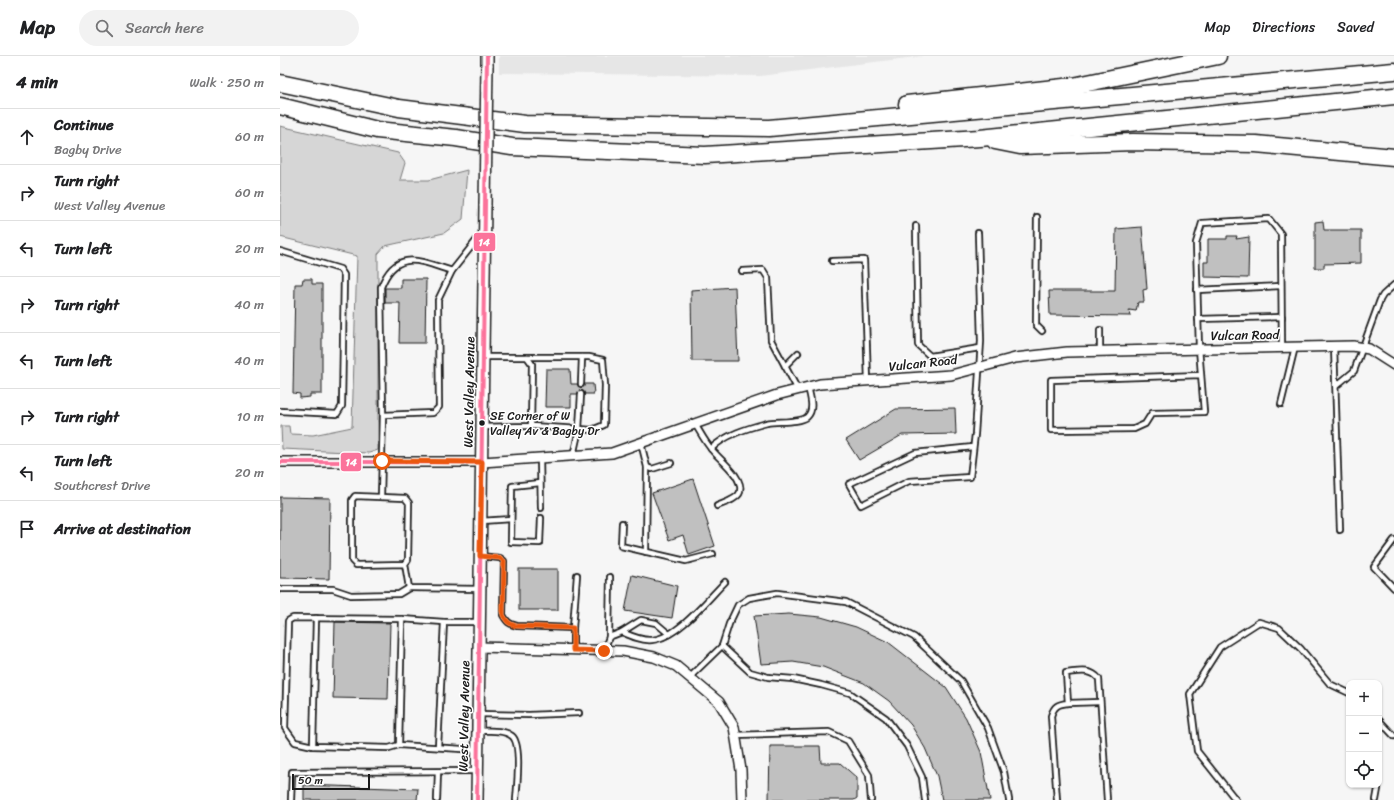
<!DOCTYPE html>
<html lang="en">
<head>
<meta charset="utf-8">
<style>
  body { margin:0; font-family:Sriracha,sans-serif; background:#f2f2f2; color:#202124 }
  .controls { position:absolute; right:12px; bottom:12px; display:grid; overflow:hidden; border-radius:8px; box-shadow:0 1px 3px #0004 }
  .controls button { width:36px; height:36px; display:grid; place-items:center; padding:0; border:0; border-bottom:1px solid #e0e0e0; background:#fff; color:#202124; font:20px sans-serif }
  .scale { position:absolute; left:12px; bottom:10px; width:78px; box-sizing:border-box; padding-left:4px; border:2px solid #1c1c1c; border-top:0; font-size:11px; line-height:14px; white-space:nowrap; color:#1c1c1c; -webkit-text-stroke:3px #fff; paint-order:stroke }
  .stop { position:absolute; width:12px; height:12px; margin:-9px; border:3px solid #ea580c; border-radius:50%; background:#fff }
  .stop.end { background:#ea580c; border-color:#fff; box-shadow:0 1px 4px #0008 }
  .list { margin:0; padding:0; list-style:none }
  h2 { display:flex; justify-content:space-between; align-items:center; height:52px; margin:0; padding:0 16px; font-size:17px }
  h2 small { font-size:13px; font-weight:400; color:#757577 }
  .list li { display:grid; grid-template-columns:26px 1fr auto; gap:12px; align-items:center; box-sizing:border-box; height:56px; padding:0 16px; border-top:1px solid #e0e0e0 }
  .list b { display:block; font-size:15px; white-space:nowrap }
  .list p { margin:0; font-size:13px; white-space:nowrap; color:#757577 }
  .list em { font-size:13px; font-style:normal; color:#757577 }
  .icon { flex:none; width:22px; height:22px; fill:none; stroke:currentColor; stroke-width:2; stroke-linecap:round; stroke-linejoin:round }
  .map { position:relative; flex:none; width:1114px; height:744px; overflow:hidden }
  header { display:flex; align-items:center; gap:24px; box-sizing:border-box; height:56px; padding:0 20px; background:#fff; border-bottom:1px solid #e0e0e0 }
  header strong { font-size:19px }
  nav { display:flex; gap:22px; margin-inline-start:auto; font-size:14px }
  .search { width:280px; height:36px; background:#f2f2f2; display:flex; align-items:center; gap:10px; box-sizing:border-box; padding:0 14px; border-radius:22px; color:#757577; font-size:15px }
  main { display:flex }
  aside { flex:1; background:#fff }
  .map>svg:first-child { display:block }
  .built { fill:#e6e6e6 }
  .green { fill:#d6d6d6; stroke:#797979 }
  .building { fill:#c0c0c0; stroke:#1c1c1c }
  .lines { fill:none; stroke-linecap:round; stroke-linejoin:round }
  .service-casing { stroke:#1c1c1c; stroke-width:8 }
  .minor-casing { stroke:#1c1c1c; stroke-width:12 }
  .tertiary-casing { stroke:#1c1c1c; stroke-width:14 }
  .motorway-casing { stroke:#1c1c1c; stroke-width:19 }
  .service { stroke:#fff; stroke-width:4.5 }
  .minor { stroke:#fff; stroke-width:9 }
  .tertiary { stroke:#fff; stroke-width:11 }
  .motorway { stroke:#fff; stroke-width:16 }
  .tertiary-bridge-casing { stroke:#1c1c1c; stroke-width:14; stroke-linecap:butt }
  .tertiary-bridge { stroke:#fff; stroke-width:11 }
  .bus-1-casing { stroke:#fff; stroke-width:7 }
  .bus-1 { stroke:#fb739b; stroke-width:4 }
  .route { stroke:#ea580c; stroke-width:5 }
  .bus-dot { fill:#1c1c1c; stroke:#fff; stroke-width:1.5 }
  .labels { text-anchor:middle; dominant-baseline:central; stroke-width:3; stroke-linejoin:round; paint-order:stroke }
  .bus-label { font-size:12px; fill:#1c1c1c; stroke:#fff; text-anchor:start }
  .street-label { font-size:13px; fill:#1c1c1c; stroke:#fff }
  .line-badge { stroke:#fff; stroke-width:1.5 }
  .badge-label { font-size:11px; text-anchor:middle; font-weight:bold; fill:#fff }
</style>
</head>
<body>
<header>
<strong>Map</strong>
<div class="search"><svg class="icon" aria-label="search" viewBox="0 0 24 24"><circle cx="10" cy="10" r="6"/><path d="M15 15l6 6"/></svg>Search here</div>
<nav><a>Map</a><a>Directions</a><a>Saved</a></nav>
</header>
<main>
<aside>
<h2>4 min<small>Walk · 250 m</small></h2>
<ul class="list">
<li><svg class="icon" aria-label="ahead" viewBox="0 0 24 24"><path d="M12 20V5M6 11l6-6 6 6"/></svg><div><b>Continue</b><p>Bagby Drive</p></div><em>60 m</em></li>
<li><svg class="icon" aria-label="right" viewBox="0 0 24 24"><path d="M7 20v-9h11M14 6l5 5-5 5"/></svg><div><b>Turn right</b><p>West Valley Avenue</p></div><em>60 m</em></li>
<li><svg class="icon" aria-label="left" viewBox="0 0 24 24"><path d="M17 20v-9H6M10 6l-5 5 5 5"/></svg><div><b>Turn left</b></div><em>20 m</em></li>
<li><svg class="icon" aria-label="right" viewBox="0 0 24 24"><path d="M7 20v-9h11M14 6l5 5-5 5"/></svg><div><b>Turn right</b></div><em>40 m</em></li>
<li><svg class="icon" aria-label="left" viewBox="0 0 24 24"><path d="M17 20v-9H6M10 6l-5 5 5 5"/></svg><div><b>Turn left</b></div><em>40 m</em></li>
<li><svg class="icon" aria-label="right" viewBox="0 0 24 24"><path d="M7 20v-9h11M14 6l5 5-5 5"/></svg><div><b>Turn right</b></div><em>10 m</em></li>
<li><svg class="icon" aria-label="left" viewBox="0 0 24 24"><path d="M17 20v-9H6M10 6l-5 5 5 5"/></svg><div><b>Turn left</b><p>Southcrest Drive</p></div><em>20 m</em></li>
<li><svg class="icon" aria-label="arrive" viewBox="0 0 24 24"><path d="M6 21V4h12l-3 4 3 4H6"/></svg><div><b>Arrive at destination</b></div></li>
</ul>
</aside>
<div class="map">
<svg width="1114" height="744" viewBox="0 0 1114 744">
  <rect width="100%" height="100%" fill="#f6f6f6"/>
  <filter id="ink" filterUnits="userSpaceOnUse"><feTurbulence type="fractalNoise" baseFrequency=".025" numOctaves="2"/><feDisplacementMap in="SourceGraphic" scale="8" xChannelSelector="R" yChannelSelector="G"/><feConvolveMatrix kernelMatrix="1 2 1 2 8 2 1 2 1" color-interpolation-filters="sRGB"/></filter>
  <g filter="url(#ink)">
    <path class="built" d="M 219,0 L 644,0 L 480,20 L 219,17 Z"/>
    <path class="green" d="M 0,70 L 118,97 L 125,107 L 120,124 L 149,124 L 187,114 L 183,163 L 164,177 L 105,190 L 98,198 L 98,394 L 89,397 L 2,393 L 1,370 L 9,370 L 10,378 L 33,379 L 72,371 L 77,200 L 0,181 Z"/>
    <g class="building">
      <path d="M 1043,165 L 1044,174 L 1081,174 L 1081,207 L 1044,208 L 1044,212 L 1035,212 L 1035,166 Z"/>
      <path d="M 862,171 L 867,233 L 863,234 L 864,246 L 858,246 L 856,255 L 849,254 L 851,260 L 770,259 L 769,235 L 835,235 L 836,173 Z"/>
      <path d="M 947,180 L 957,180 L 956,183 L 969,181 L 968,222 L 924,221 L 924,206 L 928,206 L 928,183 L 947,183 Z"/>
      <path d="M 23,223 L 32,223 L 32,228 L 42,228 L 42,338 L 30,338 L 30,341 L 20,342 L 20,338 L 13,337 L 15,228 L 22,228 Z"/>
      <path d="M 121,223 L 146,223 L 145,287 L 119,287 L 120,247 L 105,247 L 105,232 L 121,232 Z"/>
      <path d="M 455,231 L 458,305 L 412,305 L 411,234 Z"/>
      <path d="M 266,313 L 290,313 L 291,328 L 297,328 L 301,332 L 305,328 L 313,328 L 314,338 L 305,338 L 303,335 L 300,335 L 297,338 L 291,338 L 291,351 L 265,351 Z"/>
      <path d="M 675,352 L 676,378 L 622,379 L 579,404 L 566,384 L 616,353 Z"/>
      <path d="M 413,423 L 435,490 L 409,499 L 403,479 L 389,484 L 372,437 Z"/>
      <path d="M 0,441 L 50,442 L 49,523 L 0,522 Z"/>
      <rect x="239" y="513" width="39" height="41"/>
      <path d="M 352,519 L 397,530 L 392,562 L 345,555 Z"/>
      <path d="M 509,558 L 541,561 L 576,571 L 608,586 L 666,631 L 686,662 L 701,696 L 710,744 L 662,744 L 657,720 L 645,692 L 631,669 L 609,645 L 584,627 L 543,611 L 513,606 L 481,608 L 474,560 Z"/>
      <path d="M 55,566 L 110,567 L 108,643 L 53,642 Z"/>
      <path d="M 490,690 L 540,690 L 541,707 L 560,707 L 577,722 L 577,742 L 574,744 L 489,744 Z"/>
      <path d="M 24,729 L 138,733 L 137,744 L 24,744 Z"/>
    </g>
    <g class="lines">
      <defs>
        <g id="service">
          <path d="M 757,161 L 756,269 L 762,275"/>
          <path d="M 636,170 L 638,289 L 650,300 L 700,292"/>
          <path d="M 0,195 L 60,213 L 64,219 L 62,350 L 57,358 L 0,355"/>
          <path d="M 552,205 L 584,204 L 588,325"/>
          <path d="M 462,215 L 483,214 L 488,222 L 491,284 L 518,334"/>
          <path d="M 917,234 L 1001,230"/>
          <path d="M 918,263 L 1002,261"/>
          <path d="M 1054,290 L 1060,474"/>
          <path d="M 820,295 L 820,274"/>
          <path d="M 247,301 L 309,301 L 323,304 L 325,329 L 324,369 L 312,374 L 299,373 L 293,400"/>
          <path d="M 505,310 L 518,297"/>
          <path d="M 921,319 L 771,324 L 771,374 L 854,373 L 865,368 L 872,357 L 924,356 L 919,292 L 916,187 L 922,167 L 989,163 L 1001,178 L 1002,291"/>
          <path d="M 301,328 L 302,301"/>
          <path d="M 1056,330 L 1074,315 L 1100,244 L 1103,239 L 1114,229"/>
          <path d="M 1001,348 L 1015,291"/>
          <path d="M 103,359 L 101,231 C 116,192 140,205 172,215"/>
          <path d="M 415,368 C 420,376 425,386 432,394 C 439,403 464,421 460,436 C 458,443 444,447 437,450"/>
          <path d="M 251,370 L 299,373 L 301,338"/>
          <path d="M 203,371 L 251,370 L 252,308 L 247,301 L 204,301"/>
          <path d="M 361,387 L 367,411 L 372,413 L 391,407"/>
          <path d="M 693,391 L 635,397 L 569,428 L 581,449 L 629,425 L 690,421 L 695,378 L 701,285 L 698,177"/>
          <path d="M 431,393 C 444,379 468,372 487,367 C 497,365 520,367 527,361 C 535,354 530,340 528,331"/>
          <path d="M 260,402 L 261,452"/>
          <path d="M 260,427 L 232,430 L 231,486 L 260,487 L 261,462"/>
          <path d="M 101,441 L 103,359 L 153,357 L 159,351 L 158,244 L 172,215 L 203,176"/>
          <path d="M 201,465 L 231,463"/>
          <path d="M 342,467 L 341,490 L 406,505 L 433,498"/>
          <path d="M 1114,484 L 1094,511 L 1114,532"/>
          <path d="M 366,496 L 367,411"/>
          <path d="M 200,500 L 220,502 L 224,505 L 223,559 C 227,566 229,568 237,570 L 293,572 L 293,594"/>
          <path d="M 125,508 L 128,504 L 129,447 L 125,442 L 75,440 L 72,444 L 72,505 L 76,509 L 125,508 L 129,532 L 200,533"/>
          <path d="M 0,533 L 53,533 L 71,539 L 119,538 L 129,532"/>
          <path d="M 36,562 L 33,690 L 109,692 L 119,689"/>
          <path d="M 293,572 L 297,519"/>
          <path d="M 342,576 L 361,564 L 376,567 L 389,578"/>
          <path d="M 329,581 L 330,521"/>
          <path d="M 442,590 L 470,616 L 488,621 L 513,623 L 541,629 L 570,637 L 606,662 L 627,690 L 642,721 L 645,744"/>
          <path d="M 324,594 L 329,581 L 342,576 C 351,580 362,585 372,584 C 398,582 427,544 445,526"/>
          <path d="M 410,621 L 442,590 L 449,568 L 458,549 L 469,542 L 497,537 L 566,546 L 634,581 L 681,625 L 708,672 L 724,716 L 729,744"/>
          <path d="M 788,647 L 820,646"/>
          <path d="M 198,658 L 249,659 L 299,657"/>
          <path d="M 1099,664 L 1114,680"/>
          <path d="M 198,675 C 209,675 223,673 232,680 C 242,688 237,730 236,744"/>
          <path d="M 455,679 L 549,676 L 568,685 L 589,719 L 591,744"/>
          <path d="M 33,690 L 15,686 L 5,672 L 8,565 L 13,562 L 122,563"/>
          <path d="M 158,691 L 164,566"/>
          <path d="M 198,694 L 119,689 L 122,563 L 164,566 L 199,566"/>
          <path d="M 11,744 L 12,716 L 198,715"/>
          <path d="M 157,744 L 158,716"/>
          <path d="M 777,744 L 771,660 C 774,650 778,648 788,647 L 786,617 C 798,616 811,612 819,623 L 827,744"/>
          <path d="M 956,744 L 917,695 L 910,638 L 940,591 L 979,566 L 999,572 L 1021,593 L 1050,628 L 1069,637"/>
          <path d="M 1096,744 L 1098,733 L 1097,729"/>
        </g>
        <g id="minor">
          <path d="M 0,406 L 202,406 L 332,397 L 497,339 L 540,328 L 671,319 L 735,302 L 787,296 L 1073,290 L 1089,293 L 1114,309"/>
          <path d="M 199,591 L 343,595 L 374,601 L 396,610 L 439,646 L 454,671 L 461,714 L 462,744"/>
        </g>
        <g id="tertiary">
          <path d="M 207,10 L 207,0"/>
          <path d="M 197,744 L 205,149"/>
        </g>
        <g id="motorway">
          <path d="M 0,27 L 119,52 L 245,68 L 489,72 L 1114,15"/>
          <path d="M 627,48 L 793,30 L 938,0"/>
          <path d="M 0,50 L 97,74 L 176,82 L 232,91 L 425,99 L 700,82 L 1114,40"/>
          <path d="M 715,85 L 740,90 L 853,86 L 976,88 L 1114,101"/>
        </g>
      </defs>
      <use href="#service" class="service-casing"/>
      <use href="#minor" class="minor-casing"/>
      <use href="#tertiary" class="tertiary-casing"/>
      <use href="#motorway" class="motorway-casing"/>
      <use href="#service" class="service"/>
      <use href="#minor" class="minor"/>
      <use href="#tertiary" class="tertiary"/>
      <use href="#motorway" class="motorway"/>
      <defs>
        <path id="tertiary-bridge" d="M 205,149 L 207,10"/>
      </defs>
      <use href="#tertiary-bridge" class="tertiary-bridge-casing"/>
      <use href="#tertiary-bridge" class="tertiary-bridge"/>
      <defs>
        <g id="bus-1">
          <path d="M 0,406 L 202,406"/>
          <path d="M 197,744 L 207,0"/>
        </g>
      </defs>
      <use href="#bus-1" class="bus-1-casing"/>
      <use href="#bus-1" class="bus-1"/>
    </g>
  </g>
  <g class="lines" filter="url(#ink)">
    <path class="route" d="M 102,405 L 202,406 L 200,500 L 220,502 L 224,505 L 223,559 C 227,566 229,568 236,570 L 293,572 L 293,594 L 324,595"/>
  </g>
  <circle class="bus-dot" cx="202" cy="367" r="3.5"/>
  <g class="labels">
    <g class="bus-label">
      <text x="210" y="360">SE Corner of W<tspan x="210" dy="15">Valley Av &amp; Bagby Dr</tspan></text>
    </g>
    <g class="street-label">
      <text transform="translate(965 279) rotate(-1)">Vulcan Road</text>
      <text transform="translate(643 307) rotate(-6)">Vulcan Road</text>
      <text transform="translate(189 336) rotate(-89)">West Valley Avenue</text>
      <text transform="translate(184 660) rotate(-89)">West Valley Avenue</text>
    </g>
  </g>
  <g class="line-badge">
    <rect x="193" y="176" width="23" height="20" rx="4" fill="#fb739b"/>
    <rect x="60" y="396" width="22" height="20" rx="4" fill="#fb739b"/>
  </g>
  <g class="badge-label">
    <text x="204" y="190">14</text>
    <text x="71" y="410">14</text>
  </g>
</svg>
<div class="controls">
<button>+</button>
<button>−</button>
<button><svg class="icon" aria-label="locate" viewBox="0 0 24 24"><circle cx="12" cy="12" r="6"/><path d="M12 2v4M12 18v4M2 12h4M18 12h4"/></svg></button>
</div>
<div class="scale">50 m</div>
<div class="stop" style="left:102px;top:405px"></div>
<div class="stop end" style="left:324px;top:595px"></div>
</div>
</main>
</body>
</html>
